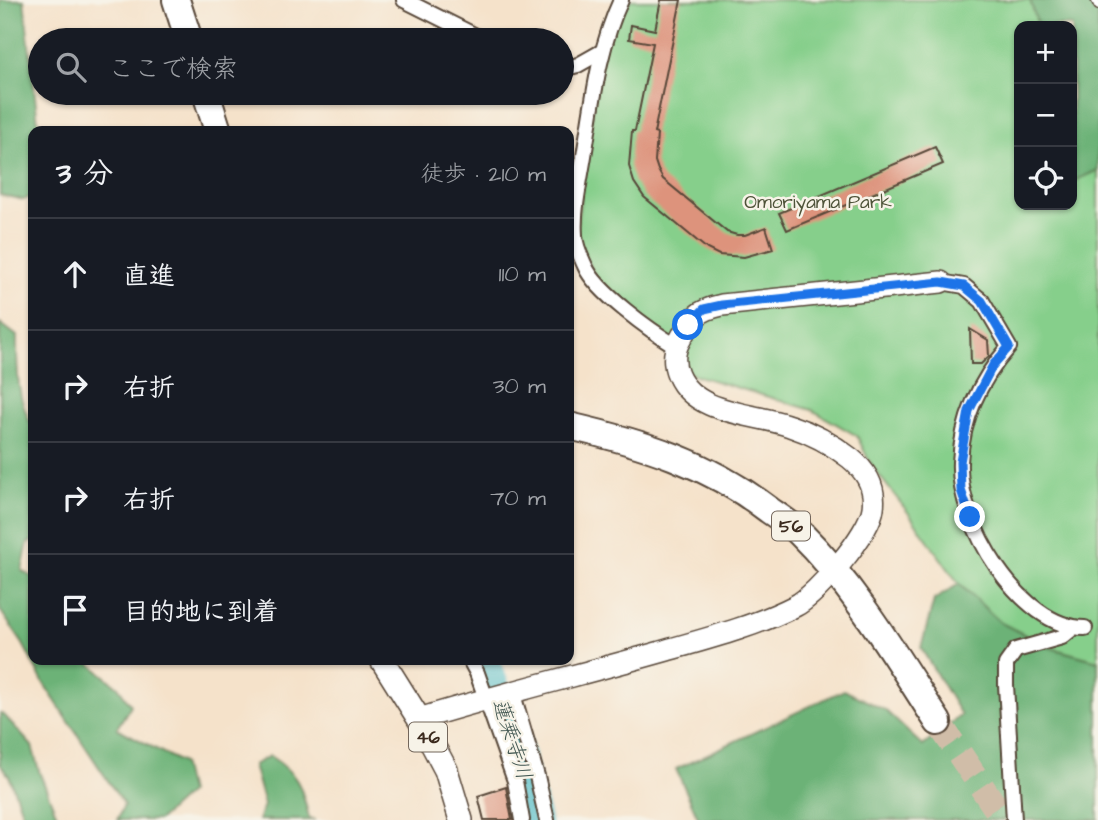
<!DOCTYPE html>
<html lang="ja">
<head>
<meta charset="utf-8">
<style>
  body { margin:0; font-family:"Architects Daughter","Klee One",sans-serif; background:#242831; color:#f1f3f6 }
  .controls { position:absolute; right:21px; top:21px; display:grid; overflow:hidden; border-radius:14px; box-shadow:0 2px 5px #0004 }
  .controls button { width:63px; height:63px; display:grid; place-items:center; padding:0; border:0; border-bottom:2px solid #363941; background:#171b24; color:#f1f3f6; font:35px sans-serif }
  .stop { position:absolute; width:21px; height:21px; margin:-16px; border:5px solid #1a73e8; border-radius:50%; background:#fff }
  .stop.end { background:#1a73e8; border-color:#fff; box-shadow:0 2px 7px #0008 }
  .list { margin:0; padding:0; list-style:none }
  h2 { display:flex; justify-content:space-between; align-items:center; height:91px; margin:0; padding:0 28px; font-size:30px }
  h2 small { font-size:23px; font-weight:400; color:#9ea1a6 }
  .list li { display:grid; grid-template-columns:46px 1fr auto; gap:21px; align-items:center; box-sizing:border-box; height:112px; padding:0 28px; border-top:2px solid #363941 }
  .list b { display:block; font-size:26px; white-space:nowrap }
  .list em { font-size:23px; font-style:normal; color:#9ea1a6 }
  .icon { flex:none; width:38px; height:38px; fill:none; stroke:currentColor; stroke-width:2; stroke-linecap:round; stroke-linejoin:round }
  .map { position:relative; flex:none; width:1098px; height:820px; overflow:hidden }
  .search { position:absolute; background:#171b24; box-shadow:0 2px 5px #0004; left:28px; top:28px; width:546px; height:77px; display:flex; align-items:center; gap:18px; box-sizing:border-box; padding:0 24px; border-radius:38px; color:#9ea1a6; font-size:26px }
  .panel { position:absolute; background:#171b24; box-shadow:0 2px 5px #0004; left:28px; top:126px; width:546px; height:539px; border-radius:14px }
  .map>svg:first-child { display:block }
  .green { fill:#86cf8b; stroke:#607c54; stroke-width:2; fill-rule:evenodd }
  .forest { fill:#6cb277; stroke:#546e4a; stroke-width:2 }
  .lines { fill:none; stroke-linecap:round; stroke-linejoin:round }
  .river { stroke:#4fbcc8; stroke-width:30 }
  .building { fill:#dd937b }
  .highway-tunnel { stroke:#d0bda8; stroke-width:26; stroke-dasharray:26 13; stroke-linecap:butt }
  .lane-casing { stroke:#574638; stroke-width:10 }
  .street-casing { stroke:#574638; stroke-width:18 }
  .secondary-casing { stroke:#574638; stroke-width:24 }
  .primary-casing { stroke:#574638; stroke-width:26 }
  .highway-casing { stroke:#574638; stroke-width:30 }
  .lane { stroke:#fff; stroke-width:7 }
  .street { stroke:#fff; stroke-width:14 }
  .secondary { stroke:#fff; stroke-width:21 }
  .primary { stroke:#fff; stroke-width:23 }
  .highway { stroke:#fff; stroke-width:26 }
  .route { stroke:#1a73e8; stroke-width:9 }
  .labels { text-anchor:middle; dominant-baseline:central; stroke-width:5; stroke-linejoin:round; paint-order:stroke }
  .shield { fill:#f7f3e8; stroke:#73665b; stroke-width:2 }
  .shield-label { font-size:18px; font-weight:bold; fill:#3b2a1e }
  .park-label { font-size:19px; fill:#4e5339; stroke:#f7f3e8 }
  .water-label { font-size:21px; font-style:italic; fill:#415651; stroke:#f7f3e8 }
</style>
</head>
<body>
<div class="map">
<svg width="1098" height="820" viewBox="0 0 1098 820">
  <rect width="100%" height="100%" fill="#f7f3e8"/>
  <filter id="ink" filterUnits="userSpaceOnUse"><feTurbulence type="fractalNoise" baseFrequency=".0143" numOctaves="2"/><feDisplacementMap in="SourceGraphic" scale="14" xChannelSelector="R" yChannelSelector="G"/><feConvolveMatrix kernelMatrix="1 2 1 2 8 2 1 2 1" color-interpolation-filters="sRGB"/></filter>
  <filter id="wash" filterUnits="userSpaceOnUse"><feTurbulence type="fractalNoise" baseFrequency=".00686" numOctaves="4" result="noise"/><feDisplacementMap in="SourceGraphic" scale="28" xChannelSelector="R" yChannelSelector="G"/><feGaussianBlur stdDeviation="1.57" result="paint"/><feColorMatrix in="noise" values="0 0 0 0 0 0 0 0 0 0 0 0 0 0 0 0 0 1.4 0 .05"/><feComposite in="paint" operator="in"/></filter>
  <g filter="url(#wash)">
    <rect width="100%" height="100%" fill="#f5e2ca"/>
    <path class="green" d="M 624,0 L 1098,0 L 1098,661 L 1051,648 L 1001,623 L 959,584 L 910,515 L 871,465 L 857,436 L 812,410 L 688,373 L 676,346 L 601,289 L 575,237 L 601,52 ZM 1019,26 L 1072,26 L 1072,205 L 1019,205 Z"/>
    <g class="forest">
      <path d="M 0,0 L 24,0 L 39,131 L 33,131 L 33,195 L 24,200 L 0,195 Z"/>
      <path d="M 1030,0 L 1098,0 L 1098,170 L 1072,182 L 1072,26 L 1038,26 Z"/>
      <path d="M 0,323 L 17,336 C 17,367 16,399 33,427 L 33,541 L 28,543 L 22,571 L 33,577 L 33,660 L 86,660 L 118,687 L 131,705 L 117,728 L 182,763 L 189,793 L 159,820 L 117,820 L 124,805 L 44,684 L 23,644 L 0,610 Z"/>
      <path d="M 959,584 L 1001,623 L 1051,648 L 1098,661 L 1098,820 L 699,820 L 676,769 L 844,690 L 885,710 L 923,746 L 961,715 L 921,648 L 934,600 Z"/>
      <path d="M 0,713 L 5,716 L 32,746 L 40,774 L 59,820 L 25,820 L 9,776 L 0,764 Z"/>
      <path d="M 270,756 C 299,775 301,785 309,818 L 315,820 L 258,820 L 264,805 L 253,765 Z"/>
    </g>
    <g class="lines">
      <path class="river" d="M 484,660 L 515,737 L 536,820"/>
    </g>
    <g id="blocks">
      <g class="building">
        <path d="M 661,0 L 681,0 L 654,133 L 657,134 L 655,161 L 658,170 L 663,179 L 727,232 L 737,235 L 745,235 L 766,227 L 773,249 L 744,257 L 719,255 L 707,249 L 644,197 L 634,182 L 629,166 L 632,131 L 635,131 L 653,43 L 629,39 L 631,25 L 655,30 Z"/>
        <path d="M 935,147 L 943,164 L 787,230 L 779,213 Z"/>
        <path d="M 970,329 L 988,340 L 989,356 L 981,364 L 971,364 Z"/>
        <path d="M 506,787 L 512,820 L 484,820 L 478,796 Z"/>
      </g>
    </g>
  </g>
  <g filter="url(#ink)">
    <use href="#blocks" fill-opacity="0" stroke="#574638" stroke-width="2"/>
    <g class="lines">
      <path class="highway-tunnel" d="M 938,722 L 1004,820"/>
      <defs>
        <path id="lane" d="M 1095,0 L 1098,6"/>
        <g id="street">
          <path d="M 404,0 L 484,40"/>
          <path d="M 621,0 C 598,49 593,102 584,156 C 580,181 573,210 575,235 C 575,245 581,257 585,266 C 596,292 651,331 676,346"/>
          <path d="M 562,69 L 578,65 L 601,52"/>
          <path d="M 941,282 L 964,286 L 982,301 L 1009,347 C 980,380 962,418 960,462 C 957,521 1020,628 1085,628"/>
          <path d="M 470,660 L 477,673 L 515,781 L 522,820"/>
          <path d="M 512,691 L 537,776 L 547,820"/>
          <path d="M 1014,820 L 1006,685 L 1006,664 L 1016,650 L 1062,637 L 1073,628"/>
        </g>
        <path id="secondary" d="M 419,719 C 500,694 583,674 664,651 C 706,639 756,626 795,606 C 817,595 870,533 873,508 C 876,487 866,471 850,458 C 832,444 812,433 790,426 C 755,413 695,415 678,375 C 673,363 673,352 680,340 C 691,318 698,310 722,305 L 941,282"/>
        <path id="primary" d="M 382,660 L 419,719 L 446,770 L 461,820"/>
        <g id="highway">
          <path d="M 176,0 L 189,40"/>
          <path d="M 206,93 L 218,131"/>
          <path d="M 569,426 C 643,443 708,463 769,510 C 779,517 790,524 799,532 C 855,587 896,657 938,722"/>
        </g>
      </defs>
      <use href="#lane" class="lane-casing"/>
      <use href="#street" class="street-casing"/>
      <use href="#secondary" class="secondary-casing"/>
      <use href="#primary" class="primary-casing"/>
      <use href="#highway" class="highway-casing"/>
      <use href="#lane" class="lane"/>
      <use href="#street" class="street"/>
      <use href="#secondary" class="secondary"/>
      <use href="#primary" class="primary"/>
      <use href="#highway" class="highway"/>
    </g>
  </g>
  <g class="lines" filter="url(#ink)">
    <path class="route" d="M 688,325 L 704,309 L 722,305 L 941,282 L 964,286 L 982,301 L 1009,347 L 993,365 L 969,411 L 960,462 L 961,490 L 970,517"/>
  </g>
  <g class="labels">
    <g class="shield">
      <rect x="772" y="511.5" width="38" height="29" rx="5"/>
      <rect x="409" y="722.5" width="38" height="29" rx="5"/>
    </g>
    <g class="shield-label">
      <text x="791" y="526">56</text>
      <text x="428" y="737">46</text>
    </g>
    <g class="park-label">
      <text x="818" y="202">Omoriyama Park</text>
    </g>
    <g class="water-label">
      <text transform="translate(512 739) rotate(72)">蓮乗寺川</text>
    </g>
  </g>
</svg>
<div class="controls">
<button>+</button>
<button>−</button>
<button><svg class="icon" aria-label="locate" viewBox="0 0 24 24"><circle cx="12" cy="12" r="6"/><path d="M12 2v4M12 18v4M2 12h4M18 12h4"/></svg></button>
</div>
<div class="stop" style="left:688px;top:325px"></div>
<div class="stop end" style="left:970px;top:517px"></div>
<div class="search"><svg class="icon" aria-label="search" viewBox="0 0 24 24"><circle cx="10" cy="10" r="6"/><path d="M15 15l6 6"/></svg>ここで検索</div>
<section class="panel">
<h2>3 分<small>徒歩 · 210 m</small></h2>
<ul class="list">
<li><svg class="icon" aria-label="ahead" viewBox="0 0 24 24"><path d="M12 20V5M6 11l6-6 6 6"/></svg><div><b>直進</b></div><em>110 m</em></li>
<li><svg class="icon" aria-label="right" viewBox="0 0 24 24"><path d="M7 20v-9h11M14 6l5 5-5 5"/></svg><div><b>右折</b></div><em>30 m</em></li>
<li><svg class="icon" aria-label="right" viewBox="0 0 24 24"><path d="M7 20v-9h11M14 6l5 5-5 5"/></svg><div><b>右折</b></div><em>70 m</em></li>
<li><svg class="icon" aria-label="arrive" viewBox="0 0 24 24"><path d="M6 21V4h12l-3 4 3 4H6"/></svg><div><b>目的地に到着</b></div></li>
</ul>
</section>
</div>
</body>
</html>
